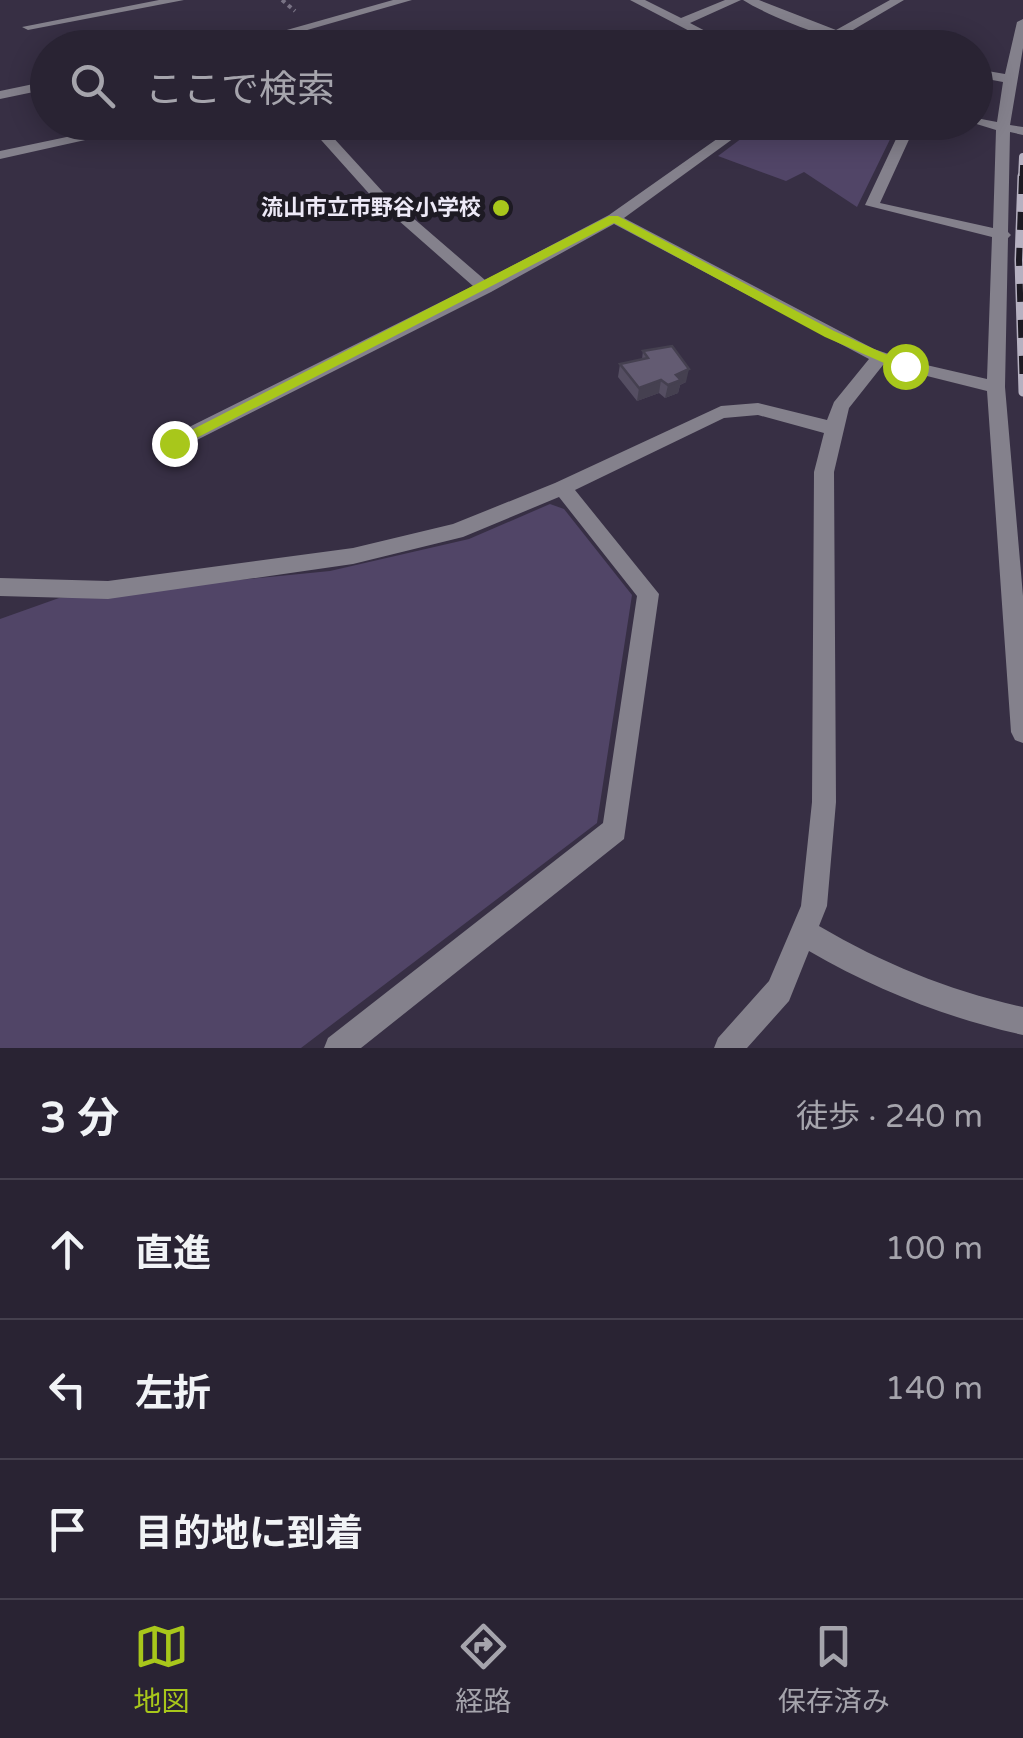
<!DOCTYPE html>
<html lang="ja">
<head>
<meta charset="utf-8">
<style>
  body { margin:0; font-family:"Varela Round","Noto Sans JP",sans-serif; background:#312b3b; color:#f1f3f6 }
  .stop { position:absolute; width:30px; height:30px; margin:-22px; border:8px solid #a8c71b; border-radius:50%; background:#fff }
  .stop.end { background:#a8c71b; border-color:#fff; box-shadow:0 2px 10px #0008 }
  .list { margin:0; padding:0; list-style:none }
  h2 { display:flex; justify-content:space-between; align-items:center; height:130px; margin:0; padding:0 40px; font-size:42px }
  h2 small { font-size:32px; font-weight:400; color:#a5a4ac }
  .list li { display:grid; grid-template-columns:65px 1fr auto; gap:30px; align-items:center; box-sizing:border-box; height:140px; padding:0 40px; border-top:2px solid #45404e }
  .list b { display:block; font-size:38px; white-space:nowrap }
  .list em { font-size:32px; font-style:normal; color:#a5a4ac }
  .icon { flex:none; width:55px; height:55px; fill:none; stroke:currentColor; stroke-width:2; stroke-linecap:round; stroke-linejoin:round }
  .map { position:relative; flex:none; width:1023px; height:1048px; overflow:hidden }
  .search { position:absolute; background:#292333; box-shadow:0 5px 25px #0003; left:30px; right:30px; top:30px; height:110px; display:flex; align-items:center; gap:25px; box-sizing:border-box; padding:0 35px; border-radius:55px; color:#a5a4ac; font-size:38px }
  .sheet { height:550px; background:#292333 }
  nav { display:flex; justify-content:space-around; align-items:center; box-sizing:border-box; height:140px; border-top:2px solid #45404e; background:#292333; font-size:28px; color:#a5a4ac }
  nav a { display:grid; justify-items:center; gap:5px }
  nav .on { color:#a8c71b }
  .map>svg:first-child { display:block }
  .green { fill:#514567 }
  .lines { fill:none; stroke-linecap:round; stroke-linejoin:round }
  .path { stroke:#797385; stroke-width:4; stroke-dasharray:4 4; stroke-linecap:butt }
  .minor { fill:#84818c; fill-rule:evenodd }
  .tertiary { fill:#84818c; fill-rule:evenodd }
  .rail-far1-casing { stroke:#b6b1c1; stroke-width:8 }
  .rail-casing { stroke:#b6b1c1; stroke-width:9 }
  .rail-far1 { stroke:#1d1a23; stroke-width:5; stroke-dasharray:14; stroke-linecap:butt }
  .rail { stroke:#1d1a23; stroke-width:6; stroke-dasharray:18; stroke-linecap:butt }
  .wall { fill:#554e62 }
  .shaded-wall { fill:#454050 }
  .building { fill:#635b72; stroke:#454050; stroke-width:2.5 }
  .route { fill:#a8c71b }
  .poi-dot { fill:#a8c71b; stroke:#1d1a23; stroke-width:4 }
  .labels { text-anchor:middle; dominant-baseline:central; stroke-width:10; stroke-linejoin:round; paint-order:stroke }
  .far-poi-label { font-size:22px; font-weight:bold; fill:#ede9f7; stroke:#1d1a23; text-anchor:end }
</style>
</head>
<body>
<div class="map">
<svg width="1023" height="1048" viewBox="0 0 1023 1048">
  <rect width="100%" height="100%" fill="#372f44"/>
  <g class="green">
    <path d="M 762,123 L 762,122 L 898,123 L 857,207 L 804,172 L 786,181 L 718,156 Z"/>
    <path d="M 550,504 L 564,509 L 632,595 L 597,823 L 301,1048 L 0,1048 L 0,619 L 59,598 L 330,571 L 469,539 Z"/>
  </g>
  <g class="lines">
    <path class="path" d="M 282,0 L 295,11"/>
    <g class="minor">
      <path d="M 159,0 L 184,0 L 28,30 L 22,27 Z"/>
      <path d="M 630,0 L 645,0 L 681,18 L 725,0 L 741,0 L 690,23 L 738,48 L 722,48 Z"/>
      <path d="M 743,0 L 759,0 L 836,30 L 890,0 L 904,0 L 846,34 L 879,48 C 850,48 769,17 743,0 Z"/>
      <path d="M 1023,19 L 1023,48 L 1010,125 L 1023,127 L 1023,135 L 1010,132 L 1008,232 L 1011,235 L 1008,238 L 1005,387 L 1023,596 L 1023,743 L 1015,740 L 1011,732 L 987,391 L 883,365 L 849,408 L 834,472 L 836,802 L 827,906 L 819,926 C 884,964 950,991 1023,1007 L 1023,1035 C 947,1018 876,990 809,951 L 789,1001 L 747,1048 L 714,1048 L 718,1038 L 769,981 L 801,906 L 812,802 L 814,472 L 824,433 L 758,415 L 724,418 L 575,490 L 659,594 L 624,839 L 361,1048 L 324,1048 L 328,1038 L 603,823 L 637,596 L 559,497 L 463,537 L 353,564 L 108,599 L 0,596 L 0,578 L 108,581 L 353,548 L 453,524 L 555,483 L 721,406 L 758,403 L 827,420 L 834,402 L 869,359 L 614,224 L 491,292 L 181,448 L 167,448 L 165,443 L 167,438 L 473,286 L 373,198 L 305,122 L 319,122 L 383,192 L 485,280 L 609,215 L 741,122 L 756,122 L 624,218 L 874,349 L 909,361 L 987,379 L 992,237 L 865,205 L 904,122 L 917,122 L 880,203 L 993,228 L 996,130 L 970,122 L 976,122 L 976,118 L 997,122 L 1003,82 L 976,77 L 976,69 L 1005,74 L 1017,22 Z"/>
      <path d="M 138,122 L 166,122 L 0,159 L 0,151 Z"/>
    </g>
    <g class="tertiary">
      <path d="M 393,0 L 412,0 L 244,48 L 223,48 Z"/>
      <path d="M 48,81 L 48,89 L 0,99 L 0,91 Z"/>
    </g>
    <defs>
      <path id="rail-far1" d="M 1022,179 L 1023,157"/>
      <path id="rail" d="M 1022,176 L 1019,260 L 1023,392"/>
    </defs>
    <use href="#rail-far1" class="rail-far1-casing"/>
    <use href="#rail" class="rail-casing"/>
    <use href="#rail-far1" class="rail-far1"/>
    <use href="#rail" class="rail"/>
  </g>
  <path class="wall" d="M 643,351 L 686,382 L 680,385 L 678,393 L 665,398 L 659,393 L 637,401 L 618,377 L 620,364 L 642,359 Z"/>
  <g class="shaded-wall">
    <path d="M 689,369 L 686,382 L 680,385 L 678,393 L 665,398 L 668,385 L 676,375 Z"/>
    <path d="M 661,380 L 659,393 L 637,401 L 639,388 Z"/>
  </g>
  <path class="building" d="M 672,346 L 689,369 L 676,375 L 681,380 L 668,385 L 661,380 L 639,388 L 620,364 L 648,358 L 643,351 Z"/>
  <path class="route" d="M 609,216 L 618,216 L 834,331 L 912,366 L 900,370 L 825,337 L 614,223 L 179,447 L 166,443 Z"/>
  <circle class="poi-dot" cx="501" cy="208" r="10"/>
  <g class="labels">
    <g class="far-poi-label">
      <text x="481" y="208">流山市立市野谷小学校</text>
    </g>
  </g>
</svg>
<div class="stop" style="left:905px;top:366px"></div>
<div class="stop end" style="left:174px;top:443px"></div>
<div class="search"><svg class="icon" aria-label="search" viewBox="0 0 24 24"><circle cx="10" cy="10" r="6"/><path d="M15 15l6 6"/></svg>ここで検索</div>
</div>
<section class="sheet">
<h2>3 分<small>徒歩 · 240 m</small></h2>
<ul class="list">
<li><svg class="icon" aria-label="ahead" viewBox="0 0 24 24"><path d="M12 20V5M6 11l6-6 6 6"/></svg><div><b>直進</b></div><em>100 m</em></li>
<li><svg class="icon" aria-label="left" viewBox="0 0 24 24"><path d="M17 20v-9H6M10 6l-5 5 5 5"/></svg><div><b>左折</b></div><em>140 m</em></li>
<li><svg class="icon" aria-label="arrive" viewBox="0 0 24 24"><path d="M6 21V4h12l-3 4 3 4H6"/></svg><div><b>目的地に到着</b></div></li>
</ul>
</section>
<nav>
<a class="on"><svg class="icon" aria-label="map" viewBox="0 0 24 24"><path d="M3 6l6-2 6 2 6-2v14l-6 2-6-2-6 2zM9 4v14M15 6v14"/></svg>地図</a>
<a><svg class="icon" aria-label="directions" viewBox="0 0 24 24"><path d="M12 3l9 9-9 9-9-9zM9 14v-3h6M13 9l2 2-2 2"/></svg>経路</a>
<a><svg class="icon" aria-label="saved" viewBox="0 0 24 24"><path d="M7 4h10v16l-5-4-5 4z"/></svg>保存済み</a>
</nav>
</body>
</html>
